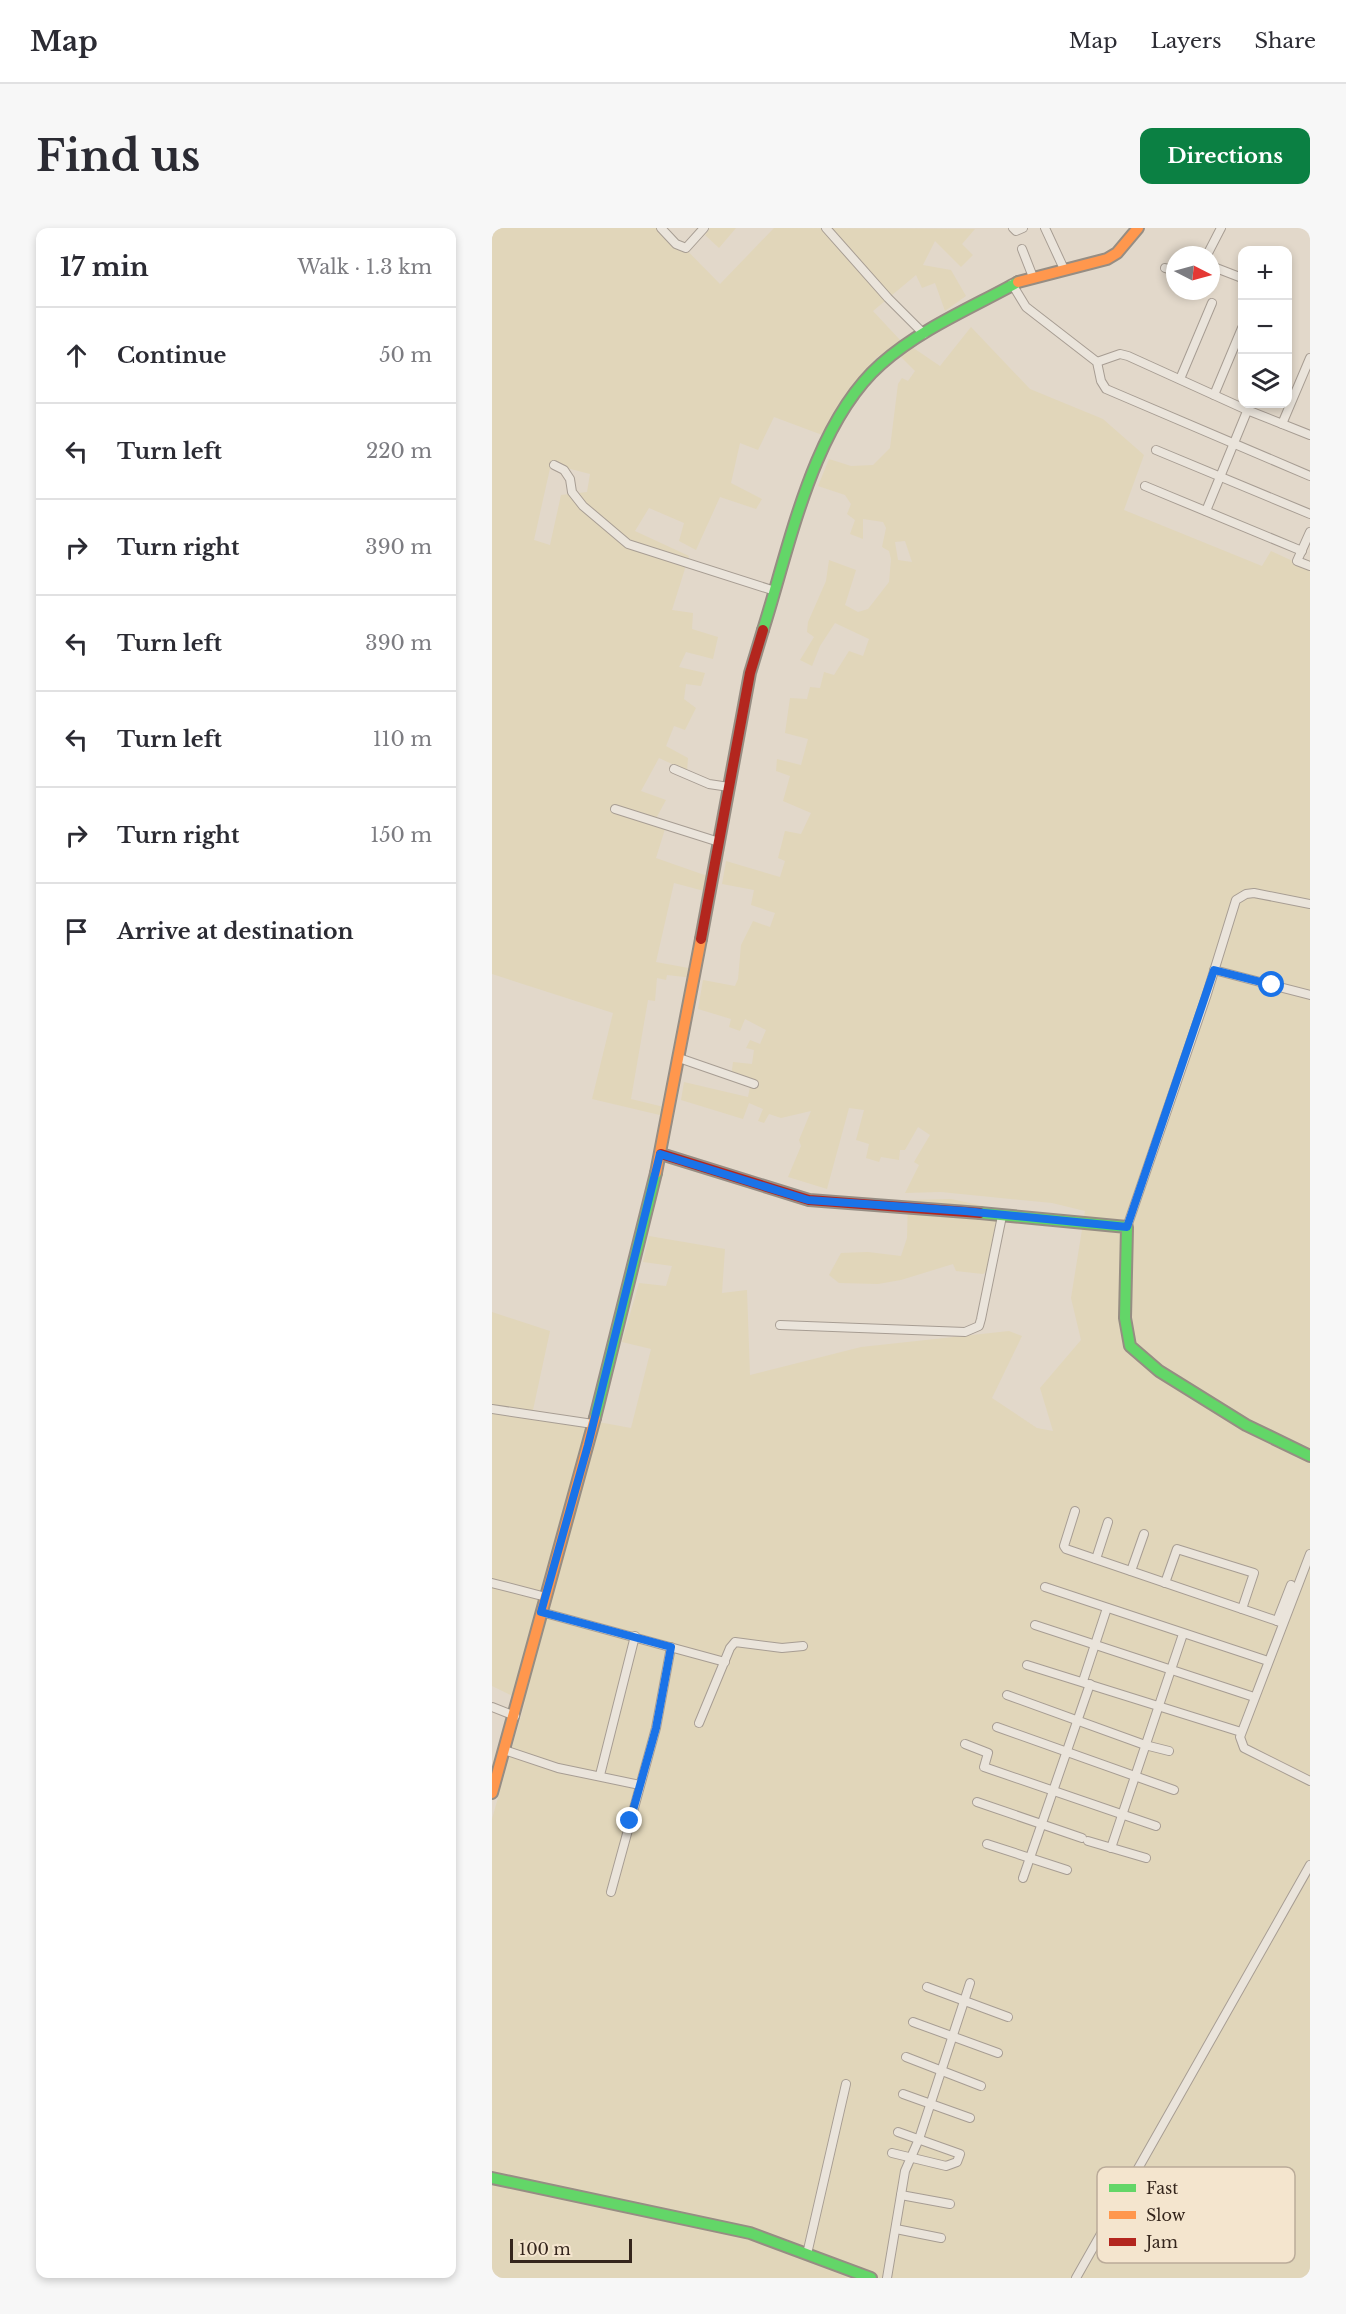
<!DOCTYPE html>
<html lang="en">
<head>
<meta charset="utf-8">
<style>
  body { margin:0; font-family:"Libre Baskerville",serif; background:#f7f7f7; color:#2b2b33 }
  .controls { position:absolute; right:18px; top:18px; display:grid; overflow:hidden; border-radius:12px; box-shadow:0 3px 9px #0003 }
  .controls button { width:54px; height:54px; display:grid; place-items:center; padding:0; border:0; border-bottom:2px solid #e1e1e2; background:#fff; color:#2b2b33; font:30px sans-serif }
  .compass { position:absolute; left:674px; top:18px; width:54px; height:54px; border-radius:50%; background:#fff; box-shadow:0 3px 9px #0003; rotate:96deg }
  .scale { position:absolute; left:18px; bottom:15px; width:122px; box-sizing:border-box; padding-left:6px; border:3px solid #34251c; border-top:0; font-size:16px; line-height:21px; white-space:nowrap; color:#34251c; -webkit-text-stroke:4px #f4e5ce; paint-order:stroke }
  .stop { position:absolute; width:18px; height:18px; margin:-14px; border:4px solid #1a73e8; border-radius:50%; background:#fff }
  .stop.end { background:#1a73e8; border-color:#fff; box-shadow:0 2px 6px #0008 }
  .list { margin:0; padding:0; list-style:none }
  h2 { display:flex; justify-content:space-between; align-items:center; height:78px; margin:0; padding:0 24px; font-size:26px }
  h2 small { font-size:20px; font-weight:400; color:#7c7c81 }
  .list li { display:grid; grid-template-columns:39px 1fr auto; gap:18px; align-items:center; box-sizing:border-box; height:96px; padding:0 24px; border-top:2px solid #e1e1e2 }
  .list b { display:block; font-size:22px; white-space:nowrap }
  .list em { font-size:20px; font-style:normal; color:#7c7c81 }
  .icon { flex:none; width:33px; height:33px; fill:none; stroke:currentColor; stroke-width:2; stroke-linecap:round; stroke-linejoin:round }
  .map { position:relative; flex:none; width:818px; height:2050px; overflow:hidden; border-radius:12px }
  header { display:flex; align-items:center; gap:36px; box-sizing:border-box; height:84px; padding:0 30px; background:#fff; border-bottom:2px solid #e1e1e2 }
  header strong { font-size:28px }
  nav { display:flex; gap:33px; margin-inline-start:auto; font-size:21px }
  .intro { display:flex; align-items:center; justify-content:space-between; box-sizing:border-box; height:144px; padding:0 36px }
  h1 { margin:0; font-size:42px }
  .button { padding:15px 27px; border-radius:12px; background:#0b8043; color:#fff; font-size:21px; font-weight:700 }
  main { display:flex; gap:36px; padding:0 36px }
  aside { flex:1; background:#fff; border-radius:12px; box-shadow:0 3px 9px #0003 }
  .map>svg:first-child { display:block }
  .farmland { fill:#e1d6ba; fill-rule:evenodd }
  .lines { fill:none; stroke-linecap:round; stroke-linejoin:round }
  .street-casing { stroke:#a79d93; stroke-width:10 }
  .fast-casing { stroke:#968d83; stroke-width:14 }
  .slow-casing { stroke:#968d83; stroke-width:14 }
  .jam-casing { stroke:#968d83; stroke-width:14 }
  .street { stroke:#eae4db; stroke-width:8 }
  .fast { stroke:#63d668; stroke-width:10 }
  .slow { stroke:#ff974d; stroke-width:10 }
  .jam { stroke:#b3261e; stroke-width:10 }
  .route { stroke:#1a73e8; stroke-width:8 }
  .key { fill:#f4e5ce; stroke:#baab99; stroke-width:1.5 }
  .key-label { font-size:16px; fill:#34251c }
</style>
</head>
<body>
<header>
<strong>Map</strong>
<nav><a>Map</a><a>Layers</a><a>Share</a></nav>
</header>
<div class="intro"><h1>Find us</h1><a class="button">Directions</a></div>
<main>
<aside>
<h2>17 min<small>Walk · 1.3 km</small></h2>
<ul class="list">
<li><svg class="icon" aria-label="ahead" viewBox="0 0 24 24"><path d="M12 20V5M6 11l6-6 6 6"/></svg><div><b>Continue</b></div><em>50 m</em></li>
<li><svg class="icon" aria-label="left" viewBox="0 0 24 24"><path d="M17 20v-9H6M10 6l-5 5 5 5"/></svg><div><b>Turn left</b></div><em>220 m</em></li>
<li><svg class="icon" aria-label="right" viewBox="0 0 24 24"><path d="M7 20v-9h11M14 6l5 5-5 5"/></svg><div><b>Turn right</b></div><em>390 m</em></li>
<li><svg class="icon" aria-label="left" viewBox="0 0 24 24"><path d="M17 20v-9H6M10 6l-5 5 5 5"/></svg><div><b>Turn left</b></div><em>390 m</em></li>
<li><svg class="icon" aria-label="left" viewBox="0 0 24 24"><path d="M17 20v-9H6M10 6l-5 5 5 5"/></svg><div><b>Turn left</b></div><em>110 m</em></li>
<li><svg class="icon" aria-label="right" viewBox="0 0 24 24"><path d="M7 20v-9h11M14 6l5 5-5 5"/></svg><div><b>Turn right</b></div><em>150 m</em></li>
<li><svg class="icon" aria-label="arrive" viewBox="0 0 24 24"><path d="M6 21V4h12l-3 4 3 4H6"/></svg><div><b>Arrive at destination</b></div></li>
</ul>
</aside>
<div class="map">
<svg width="818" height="2050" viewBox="0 0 818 2050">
  <rect width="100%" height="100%" fill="#e2d8ca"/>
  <g class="farmland">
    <path d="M 0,0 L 173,0 L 228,56 L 282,0 L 483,1 L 470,16 L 481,27 L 469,39 L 443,13 L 431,37 L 459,42 L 474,68 L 453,83 L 443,55 L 430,60 L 424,47 L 381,83 L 409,113 L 384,130 L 360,159 L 343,184 L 333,208 L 282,189 L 266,222 L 248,215 L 239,255 L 270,271 L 264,281 L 228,269 L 204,322 L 187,313 L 192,295 L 157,280 L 143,303 L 197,328 L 180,382 L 201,385 L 200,401 L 226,409 L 221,431 L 194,424 L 187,439 L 213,445 L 209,458 L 194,456 L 192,471 L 204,480 L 193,502 L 182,498 L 174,518 L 196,530 L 195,543 L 167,530 L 149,563 L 174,572 L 160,598 L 173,601 L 164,630 L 221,650 L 216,664 L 182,655 L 164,734 L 202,741 L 202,750 L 175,747 L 174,752 L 165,750 L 163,773 L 156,772 L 139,871 L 176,880 L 172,888 L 100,871 L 121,785 L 0,746 ZM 59,236 L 98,246 L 95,264 L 69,267 L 58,317 L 42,312 Z"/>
    <path d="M 218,0 L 244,0 L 227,20 L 213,7 Z"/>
    <path d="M 479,99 L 538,161 L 611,191 L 652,227 L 632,282 L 770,338 L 779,323 L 818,341 L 818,2050 L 0,2050 L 0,1591 L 33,1474 L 0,1458 L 0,1084 L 58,1103 L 41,1182 L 139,1200 L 159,1121 L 130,1114 L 147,1055 L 174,1058 L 180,1038 L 151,1034 L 157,1008 L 233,1021 L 230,1065 L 255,1062 L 258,1147 L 369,1119 L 517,1103 L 530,1108 L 500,1170 L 545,1200 L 561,1203 L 548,1160 L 589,1112 L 579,1070 L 593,983 L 560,975 L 449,964 L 413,965 L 427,937 L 422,934 L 438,907 L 426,899 L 413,922 L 408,922 L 407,932 L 389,929 L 387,934 L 374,930 L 377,916 L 364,912 L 372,882 L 357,880 L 335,961 L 296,949 L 309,918 L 307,912 L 319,883 L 289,890 L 277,886 L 272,895 L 266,893 L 271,881 L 257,875 L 251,891 L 189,872 L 192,854 L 256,869 L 259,854 L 239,850 L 241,834 L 260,836 L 262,822 L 254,820 L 258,812 L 268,816 L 274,802 L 253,791 L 248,803 L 237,799 L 239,791 L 206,781 L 211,752 L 243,758 L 246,751 L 249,717 L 261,693 L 278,699 L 283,685 L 259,677 L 262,662 L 230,656 L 234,633 L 288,649 L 293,633 L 286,630 L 293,603 L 309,606 L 319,585 L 291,573 L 298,548 L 284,543 L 285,531 L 309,537 L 316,511 L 293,505 L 298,470 L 315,471 L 318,459 L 328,460 L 332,444 L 342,447 L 357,423 L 371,428 L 377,411 L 343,395 L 328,418 L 320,438 L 308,432 L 322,409 L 315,404 L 316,394 L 334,353 L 337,332 L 364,342 L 353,377 L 366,384 L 376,381 L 397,354 L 399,331 L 397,323 L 390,319 L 394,300 L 391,294 L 371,291 L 371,311 L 358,306 L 363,292 L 355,286 L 359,276 L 353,267 L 326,258 L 337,231 L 359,238 L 381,237 L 398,220 L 406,156 L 410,150 L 416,153 L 423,143 L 409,129 L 420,119 L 448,138 ZM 413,313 L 420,334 L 406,332 L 403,314 Z"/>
    <path d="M 459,971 L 510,982 L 497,1041 L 491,1046 L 464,1043 L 461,1036 L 409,1052 L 386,1056 L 347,1055 L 337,1047 L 349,1025 L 376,1024 L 409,1028 L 415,1010 L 416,972 Z"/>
  </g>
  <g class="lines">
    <defs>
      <g id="street">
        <path d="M 169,0 L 184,16 L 194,20 L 212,0"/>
        <path d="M 334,0 L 396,70 L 432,106"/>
        <path d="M 521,0 L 524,3 L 531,0"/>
        <path d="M 553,0 L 572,41"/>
        <path d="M 530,21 L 541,49"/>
        <path d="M 715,27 L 729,0"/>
        <path d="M 719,38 L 750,50"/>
        <path d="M 673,40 L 683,43"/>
        <path d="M 520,56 L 534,79 L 605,134 L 609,153 L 614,161 L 818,248"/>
        <path d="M 605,134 L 628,126 L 636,128 L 755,182 L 818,207"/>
        <path d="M 688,151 L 720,75"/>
        <path d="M 722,167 L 750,100"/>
        <path d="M 790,196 L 818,130"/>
        <path d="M 664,222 L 818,286"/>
        <path d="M 62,237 L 72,242 L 78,251 L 80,264 L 91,278 L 136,316 L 283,363"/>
        <path d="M 653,258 L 810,323"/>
        <path d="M 714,283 L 758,176"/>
        <path d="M 818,304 L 805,333 L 818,338"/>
        <path d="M 182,541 L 217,556 L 237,559"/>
        <path d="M 123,581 L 227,614"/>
        <path d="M 722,742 L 818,767"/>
        <path d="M 187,830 L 262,856"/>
        <path d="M 635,999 L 714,769 L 744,672 L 754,666 L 762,665 L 818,676"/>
        <path d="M 288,1097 L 473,1104 L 487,1098 L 489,1091 L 510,988"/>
        <path d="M 0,1181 L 101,1196"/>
        <path d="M 583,1283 L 572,1318 L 574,1321 L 791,1395"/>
        <path d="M 818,1326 L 748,1509 L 752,1520 L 818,1553"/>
        <path d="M 604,1331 L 616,1294"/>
        <path d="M 639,1343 L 652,1306"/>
        <path d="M 0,1355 L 54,1369"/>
        <path d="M 673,1355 L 685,1321 L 762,1345 L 750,1381"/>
        <path d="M 553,1359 L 776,1433"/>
        <path d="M 49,1384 L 233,1434"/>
        <path d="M 785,1393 L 799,1357"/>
        <path d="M 543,1397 L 762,1469"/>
        <path d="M 535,1437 L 749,1504"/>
        <path d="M 591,1453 L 615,1380"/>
        <path d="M 515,1467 L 653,1517 L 677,1523"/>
        <path d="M 0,1479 L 23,1488"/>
        <path d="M 207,1495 L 238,1420 L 243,1414 L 290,1420 L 311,1418"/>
        <path d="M 505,1499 L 682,1562"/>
        <path d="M 473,1516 L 496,1525 L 492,1539 L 664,1598"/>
        <path d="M 12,1522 L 66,1540 L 148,1557"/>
        <path d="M 108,1547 L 143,1408"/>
        <path d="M 485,1574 L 590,1610"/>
        <path d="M 596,1613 L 654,1630"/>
        <path d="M 495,1616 L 575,1642"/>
        <path d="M 619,1620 L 691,1406"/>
        <path d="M 531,1650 L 598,1456"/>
        <path d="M 119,1664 L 164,1500 L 179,1419"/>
        <path d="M 435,1759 L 516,1789"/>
        <path d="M 421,1794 L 506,1825"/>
        <path d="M 414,1829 L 489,1858"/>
        <path d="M 411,1866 L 478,1890"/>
        <path d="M 400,1925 L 454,1938 L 465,1934 L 468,1926 L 406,1904"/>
        <path d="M 409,1967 L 458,1976"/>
        <path d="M 404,2001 L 449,2010"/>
        <path d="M 315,2026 L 354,1856"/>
        <path d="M 395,2050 L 413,1943 L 427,1911 L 478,1755"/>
        <path d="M 584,2050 L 818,1637"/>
      </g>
      <g id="fast">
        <path d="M 271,402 C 298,317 321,196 389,136 C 428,101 481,79 526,54"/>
        <path d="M 488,985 L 635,999 L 633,1090 L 638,1118 L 667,1143 L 754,1197 L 818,1228"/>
        <path d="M 103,1190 L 164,945"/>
        <path d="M 0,1950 L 258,2005 L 379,2050"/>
      </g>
      <g id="slow">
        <path d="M 526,54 L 615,31 L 625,25 L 646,0"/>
        <path d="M 164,945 L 209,711"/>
        <path d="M 0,1565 L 103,1190"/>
      </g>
      <g id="jam">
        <path d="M 209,711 L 258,445 L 271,402"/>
        <path d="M 169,926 L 317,972 L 488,985"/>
      </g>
    </defs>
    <use href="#street" class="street-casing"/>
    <use href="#fast" class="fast-casing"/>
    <use href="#slow" class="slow-casing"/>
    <use href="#jam" class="jam-casing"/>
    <use href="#street" class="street"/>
    <use href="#fast" class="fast"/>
    <use href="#slow" class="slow"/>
    <use href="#jam" class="jam"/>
  </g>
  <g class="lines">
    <path class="route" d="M 138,1593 L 164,1500 L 179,1419 L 49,1384 L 96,1217 L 168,926 L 316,972 L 472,983 L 635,999 L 722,742 L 780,757"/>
  </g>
  <rect x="605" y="1939" width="198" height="96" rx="9" class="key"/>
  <rect x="617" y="1956" width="27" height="8" fill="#63d668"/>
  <rect x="617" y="1983" width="27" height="8" fill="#ff974d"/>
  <rect x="617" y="2010" width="27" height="8" fill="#b3261e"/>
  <g class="key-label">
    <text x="654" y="1966">Fast</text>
    <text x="654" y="1993">Slow</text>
    <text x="654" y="2020">Jam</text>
  </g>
</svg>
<div class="controls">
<button>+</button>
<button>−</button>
<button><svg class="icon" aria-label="layers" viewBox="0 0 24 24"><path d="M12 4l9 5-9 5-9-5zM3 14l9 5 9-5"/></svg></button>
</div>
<svg class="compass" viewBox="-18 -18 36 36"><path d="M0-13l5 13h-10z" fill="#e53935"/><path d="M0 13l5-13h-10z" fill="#7c7c81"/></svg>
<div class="scale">100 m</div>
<div class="stop" style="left:780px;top:757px"></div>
<div class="stop end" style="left:138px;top:1593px"></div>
</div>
</main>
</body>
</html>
